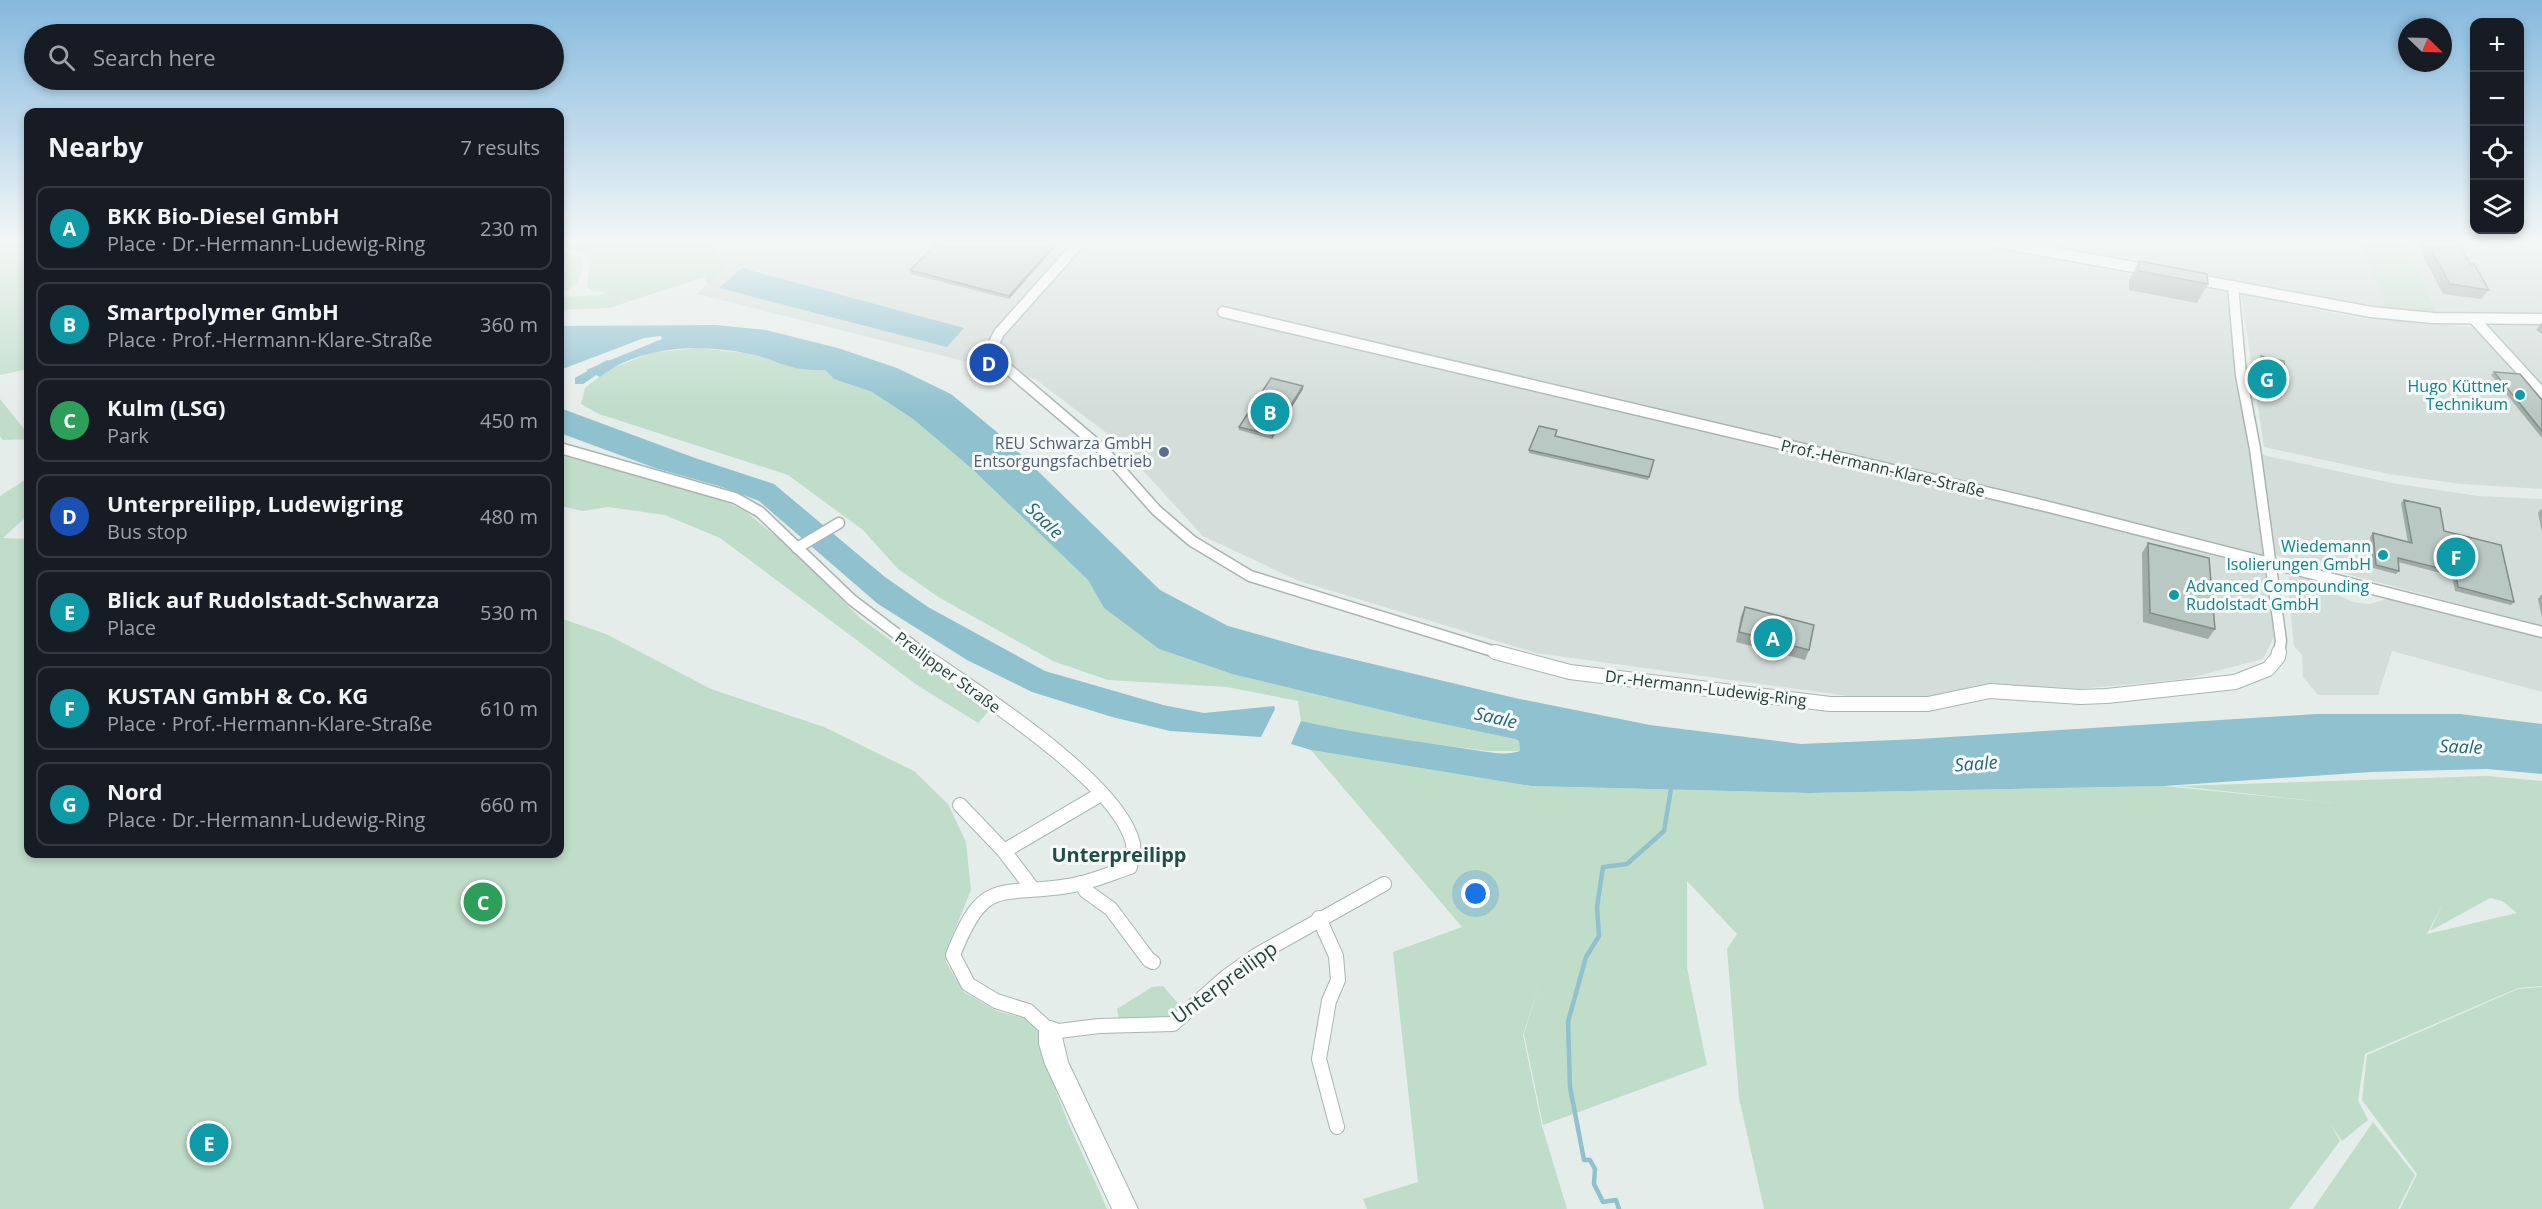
<!DOCTYPE html>
<html lang="en">
<head>
<meta charset="utf-8">
<style>
  body { margin:0; font-family:"Open Sans",sans-serif; background:#242831; color:#f1f3f6 }
  .controls { position:absolute; right:18px; top:18px; display:grid; overflow:hidden; border-radius:12px; box-shadow:0 3px 9px #0003 }
  .controls button { width:54px; height:54px; display:grid; place-items:center; padding:0; border:0; border-bottom:2px solid #363941; background:#171b24; color:#f1f3f6; font:30px sans-serif }
  .compass { position:absolute; left:2398px; top:18px; width:54px; height:54px; border-radius:50%; background:#171b24; box-shadow:0 3px 9px #0003; rotate:113deg }
  .you { position:absolute; left:1476px; top:894px; width:21px; height:21px; margin:-15px; border:4px solid #fff; border-radius:50%; background:#1a73e8; box-shadow:0 0 0 9px #1a73e833 }
  .badge { display:grid; place-items:center; width:39px; height:39px; border-radius:50%; background:#1a73e8; color:#fff; font-size:20px; font-weight:700 }
  .pin { position:absolute; translate:-50% -50%; border:3px solid #fff; box-shadow:0 2px 6px #0006 }
  .list { margin:0; padding:0; list-style:none }
  h2 { display:flex; justify-content:space-between; align-items:center; height:78px; margin:0; padding:0 24px; font-size:26px }
  h2 small { font-size:20px; font-weight:400; color:#9ea1a6 }
  .list li { display:grid; grid-template-columns:39px 1fr auto; gap:18px; align-items:center; box-sizing:border-box; height:84px; margin:0 12px 12px; padding:0 12px; border:2px solid #363941; border-radius:12px }
  .list b { display:block; font-size:22px; white-space:nowrap }
  .list p { margin:0; font-size:20px; white-space:nowrap; color:#9ea1a6 }
  .list em { font-size:20px; font-style:normal; color:#9ea1a6 }
  .icon { flex:none; width:33px; height:33px; fill:none; stroke:currentColor; stroke-width:2; stroke-linecap:round; stroke-linejoin:round }
  .map { position:relative; flex:none; width:2542px; height:1209px; overflow:hidden }
  .search { position:absolute; background:#171b24; box-shadow:0 3px 9px #0003; left:24px; top:24px; width:540px; height:66px; display:flex; align-items:center; gap:15px; box-sizing:border-box; padding:0 21px; border-radius:33px; color:#9ea1a6; font-size:22px }
  .panel { position:absolute; background:#171b24; box-shadow:0 3px 9px #0003; left:24px; top:108px; width:540px; height:750px; border-radius:12px }
  .map>svg:first-child { display:block }
  .built { fill:#d3ddd9 }
  .green { fill:#bfddc9; fill-rule:evenodd }
  .water { fill:#90c1cf }
  .lines { fill:none; stroke-linecap:round; stroke-linejoin:round }
  .stream { stroke:#90c1cf; stroke-width:4.5 }
  .canal { fill:#90c1cf; fill-rule:evenodd }
  .street-far1-casing { stroke:#a8b5b1; stroke-width:13 }
  .street-casing { stroke:#a8b5b1; stroke-width:16 }
  .secondary-casing { stroke:#a3b8b2; stroke-width:2 }
  .street-far1 { stroke:#fff; stroke-width:10 }
  .street { stroke:#fff; stroke-width:14 }
  .secondary { fill:#fff; fill-rule:evenodd }
  .wall { fill:#a0aca8 }
  .shaded-wall { fill:#828c88 }
  .building { fill:#bac8c3; stroke:#828c88; stroke-width:1.5 }
  .culture-dot { fill:#0f9aa8; stroke:#f5faf8; stroke-width:2 }
  .service-dot { fill:#5c6f8a; stroke:#f5faf8; stroke-width:2 }
  .labels { text-anchor:middle; dominant-baseline:central; stroke-width:6; stroke-linejoin:round; paint-order:stroke }
  .culture-label { font-size:16px; fill:#0d838f; stroke:#f5faf8; text-anchor:end }
  .service-label { font-size:16px; fill:#4e5e75; stroke:#f5faf8; text-anchor:end }
  .street-label { font-size:16px; fill:#253e39; stroke:#f5faf8 }
  .water-label { font-size:18px; font-style:italic; fill:#226477; stroke:#f5faf8 }
  .quarter-label { font-size:20px; font-weight:bold; fill:#214f47; stroke:#f5faf8 }
  .near-street-label { font-size:20px; fill:#253e39; stroke:#f5faf8 }
</style>
</head>
<body>
<div class="map">
<svg width="2542" height="1209" viewBox="0 0 2542 1209">
  <rect width="100%" height="100%" fill="#e5edea"/>
  <g class="built">
    <path d="M 713,242 L 1960,242 L 2230,293 L 2236,369 L 2249,452 L 2392,483 L 2478,496 L 2542,499 L 2542,626 L 2264,552 L 2274,637 L 2263,659 L 2186,679 L 2078,689 L 2007,685 L 1977,685 L 1940,696 L 1911,699 L 1877,700 L 1536,653 L 1299,581 L 1203,536 L 1112,437 L 1035,379 L 697,294 L 726,268 Z"/>
    <path d="M 2030,242 L 2359,242 L 2388,311 L 2359,307 Z"/>
    <path d="M 2405,242 L 2542,242 L 2542,386 L 2483,322 L 2438,314 Z"/>
    <path d="M 2241,294 L 2359,318 L 2475,327 L 2542,401 L 2542,489 L 2461,484 L 2389,474 L 2264,447 Z"/>
    <path d="M 2297,575 L 2324,580 L 2338,595 L 2353,602 L 2370,604 L 2390,598 L 2542,637 L 2542,692 L 2392,651 L 2378,695 L 2318,695 L 2303,677 L 2302,655 L 2294,646 L 2288,586 L 2289,577 Z"/>
  </g>
  <g class="green">
    <path d="M 0,242 L 28,242 L 28,369 L 0,375 Z"/>
    <path d="M 560,242 L 713,242 L 726,268 L 708,284 L 704,277 L 609,308 L 560,310 L 560,297 L 599,295 L 607,292 L 592,291 L 587,287 C 591,255 594,253 560,247 Z"/>
    <path d="M 2359,242 L 2405,242 L 2438,314 L 2388,311 Z"/>
    <path d="M 560,251 L 582,258 C 586,273 575,290 560,293 Z"/>
    <path d="M 697,348 L 746,353 L 803,369 L 825,370 L 834,379 L 872,392 L 913,419 L 971,468 L 1088,580 L 1104,608 L 1159,649 L 1232,674 L 1419,719 L 1515,739 L 1519,741 L 1520,751 L 1487,751 L 1358,734 L 1301,721 L 1298,701 L 1227,687 L 1108,680 L 1053,661 L 940,598 L 898,569 L 863,530 L 788,475 L 599,414 L 581,404 L 585,388 L 608,370 L 650,353 Z"/>
    <path d="M 0,399 L 28,434 L 28,439 L 3,440 L 0,436 Z"/>
    <path d="M 560,455 L 713,496 L 745,511 L 793,551 L 860,618 L 989,711 L 978,723 L 917,685 L 720,538 L 665,515 L 608,507 L 583,511 L 560,506 Z"/>
    <path d="M 28,478 L 28,515 L 3,538 L 28,539 L 28,854 L 560,854 L 560,618 L 606,634 L 711,689 L 824,727 L 914,771 L 948,804 L 966,842 L 971,890 L 951,939 L 946,962 L 964,992 L 997,1011 L 1026,1019 L 1042,1033 C 1049,1095 1084,1152 1107,1209 L 0,1209 L 0,496 Z"/>
    <path d="M 1311,750 L 1531,786 L 1810,793 L 2164,786 L 2334,803 L 2177,786 L 2487,776 L 2542,781 L 2542,986 L 2518,988 L 2365,1054 L 2358,1100 L 2368,1120 L 2342,1141 L 2330,1123 L 2340,1141 L 2289,1209 L 1764,1209 L 1739,1098 L 1727,949 L 1737,934 L 1687,881 L 1687,968 L 1707,1065 L 1543,1125 L 1524,1034 L 1540,981 L 1523,1035 L 1542,1126 L 1567,1209 L 1367,1209 L 1363,1199 L 1418,1182 L 1393,952 L 1462,927 ZM 2490,898 L 2502,901 L 2517,913 L 2427,934 L 2443,903 L 2430,931 Z"/>
    <path d="M 1163,986 L 1182,1008 L 1167,1018 L 1119,1021 L 1117,1009 L 1152,987 Z"/>
    <path d="M 2542,987 L 2542,1209 L 2400,1209 L 2417,1174 L 2362,1100 L 2367,1055 L 2518,989 Z"/>
    <path d="M 2373,1122 L 2415,1175 L 2398,1209 L 2313,1209 Z"/>
  </g>
  <g class="water">
    <path d="M 742,268 L 964,328 L 947,347 L 719,288 Z"/>
    <path d="M 716,325 L 766,330 L 838,348 L 897,368 L 951,394 L 1004,438 L 1160,590 L 1228,626 L 1310,649 L 1515,698 L 1650,725 L 1801,744 L 1918,739 L 2316,714 L 2460,714 L 2542,724 L 2542,774 L 2487,769 L 2371,772 L 2164,786 L 1810,793 L 1531,786 L 1311,750 L 1291,744 L 1301,721 C 1354,733 1407,740 1461,748 C 1478,750 1504,757 1520,751 L 1519,741 L 1515,739 L 1419,719 L 1232,674 L 1159,649 L 1104,608 L 1088,580 L 971,468 L 913,419 L 872,392 L 834,379 L 825,370 C 818,370 810,370 802,369 C 783,366 764,356 745,353 C 698,344 639,346 600,377 L 586,370 L 662,339 L 661,336 L 644,338 L 560,370 L 560,326 Z"/>
    <path d="M 560,408 L 695,458 L 774,484 L 885,577 L 928,607 L 1045,671 L 1163,705 L 1204,713 L 1274,706 L 1275,709 L 1261,737 L 1170,731 L 1112,717 L 1032,692 L 967,660 L 878,604 L 759,501 L 722,487 L 655,468 L 560,433 Z"/>
  </g>
  <g class="lines">
    <path class="stream" d="M 1619,1209 L 1616,1200 L 1603,1202 L 1594,1184 L 1595,1169 L 1590,1160 L 1584,1160 L 1570,1087 L 1568,1022 L 1586,957 L 1599,936 L 1597,907 L 1603,867 L 1627,864 L 1664,831 L 1672,783"/>
    <path class="canal" d="M 607,360 L 611,361 L 611,365 L 583,384 L 575,384 L 575,378 Z"/>
    <defs>
      <g id="street-far1">
        <path d="M 1080,242 L 999,333 L 993,345 L 995,358 L 1102,449 L 1156,510 L 1192,541 L 1250,576 L 1499,653"/>
        <path d="M 1995,242 L 2150,270"/>
        <path d="M 2194,279 L 2371,312 L 2433,318 L 2542,319"/>
        <path d="M 2233,286 L 2241,375 L 2255,449 L 2281,641 L 2279,653"/>
        <path d="M 1223,312 L 2049,507 L 2542,632"/>
        <path d="M 2474,319 L 2542,393"/>
        <path d="M 560,448 L 735,498 L 760,512 L 852,600 L 922,653"/>
        <path d="M 797,548 L 839,523"/>
      </g>
      <g id="street">
        <path d="M 919,652 C 972,689 1120,782 1133,844 C 1134,851 1131,860 1130,867 C 1109,874 1089,883 1068,886 C 998,897 984,876 953,955 L 968,984 L 996,1001 L 1028,1011 L 1051,1032 L 1099,1026 L 1173,1024 L 1226,977 L 1257,955 L 1384,884"/>
        <path d="M 1495,652 L 1570,672 L 1830,704 L 1928,704 L 1990,691 L 2080,697 L 2107,696 L 2235,682 L 2268,669 L 2278,657 L 2279,652"/>
        <path d="M 960,805 L 1004,851 L 1032,888"/>
        <path d="M 1004,851 L 1101,794"/>
        <path d="M 1081,883 L 1086,891 L 1111,909 L 1149,960 L 1153,962"/>
        <path d="M 1319,918 L 1336,956 L 1338,980 L 1329,1001 L 1319,1059 L 1337,1127"/>
      </g>
      <path id="secondary" d="M 1051,1021 L 1059,1024 L 1068,1062 L 1138,1209 L 1112,1209 L 1045,1064 L 1039,1044 L 1039,1032 L 1043,1024 Z"/>
    </defs>
    <use href="#street-far1" class="street-far1-casing"/>
    <use href="#street" class="street-casing"/>
    <use href="#secondary" class="secondary-casing"/>
    <use href="#street-far1" class="street-far1"/>
    <use href="#street" class="street"/>
    <use href="#secondary" class="secondary"/>
  </g>
  <g class="wall">
    <path d="M 2421,242 L 2458,242 L 2470,264 L 2489,290 L 2481,299 L 2443,294 L 2418,246 Z"/>
    <path d="M 1055,244 L 1055,247 L 1009,299 L 911,274 L 910,270 Z"/>
    <path d="M 2139,261 L 2208,284 L 2197,303 L 2129,290 L 2129,280 Z"/>
    <path d="M 2542,322 L 2542,334 L 2536,330 Z"/>
    <path d="M 2261,356 L 2286,383 L 2280,393 L 2257,388 L 2255,366 Z"/>
    <path d="M 2494,372 L 2542,400 L 2542,438 L 2491,375 Z"/>
    <path d="M 1303,386 L 1303,389 L 1272,439 L 1239,430 L 1239,427 Z"/>
    <path d="M 1555,436 L 1654,460 L 1648,480 L 1529,453 L 1529,450 Z"/>
    <path d="M 2404,500 L 2444,531 L 2514,602 L 2511,605 L 2455,591 L 2452,576 L 2398,562 L 2399,571 L 2396,574 L 2373,568 L 2370,537 L 2373,533 L 2408,543 L 2401,503 Z"/>
    <path d="M 2541,509 L 2542,510 L 2542,532 L 2538,513 Z"/>
    <path d="M 2148,543 L 2215,629 L 2208,639 L 2143,622 L 2142,553 Z"/>
    <path d="M 2541,595 L 2542,595 L 2542,618 L 2538,599 Z"/>
    <path d="M 1745,607 L 1809,650 L 1805,660 L 1736,642 L 1741,616 Z"/>
  </g>
  <g class="shaded-wall">
    <path d="M 1055,244 L 1055,247 L 1009,299 L 1009,296 Z"/>
    <path d="M 1303,386 L 1303,389 L 1272,439 L 1272,435 Z"/>
  </g>
  <g class="building">
    <path d="M 938,242 L 1045,242 L 1055,244 L 1009,296 L 910,270 Z"/>
    <path d="M 2427,242 L 2458,242 L 2470,264 L 2474,264 L 2489,290 L 2450,284 Z"/>
    <path d="M 2139,261 L 2207,274 L 2208,284 L 2139,271 Z"/>
    <path d="M 2261,356 L 2284,361 L 2286,383 L 2264,378 Z"/>
    <path d="M 2494,372 L 2520,374 L 2542,400 L 2542,431 Z"/>
    <path d="M 1271,378 L 1303,386 L 1272,435 L 1239,427 Z"/>
    <path d="M 1539,426 L 1557,430 L 1555,436 L 1654,460 L 1649,477 L 1529,450 Z"/>
    <path d="M 2404,500 L 2440,508 L 2444,531 L 2501,545 L 2514,602 L 2458,587 L 2455,572 L 2398,558 L 2399,571 L 2376,565 L 2373,533 L 2412,543 Z"/>
    <path d="M 2148,543 L 2209,558 L 2215,629 L 2150,613 Z"/>
    <path d="M 1745,607 L 1814,625 L 1809,650 L 1739,632 Z"/>
  </g>
  <linearGradient id="sky" x2="0" y2="1"><stop stop-color="#85b9de"/><stop offset="0.59" stop-color="#f3f7f6"/><stop offset="1" stop-color="#f3f7f6" stop-opacity="0"/></linearGradient>
  <rect width="2542" height="411" fill="url(#sky)"/>
  <g class="culture-dot">
    <circle cx="2520" cy="395" r="6"/>
    <circle cx="2383" cy="555" r="6"/>
    <circle cx="2174" cy="595" r="6"/>
  </g>
  <circle class="service-dot" cx="1164" cy="452" r="6"/>
  <g class="labels">
    <g class="culture-label">
      <text x="2508" y="386">Hugo Küttner<tspan x="2508" dy="18">Technikum</tspan></text>
      <text x="2371" y="546">Wiedemann<tspan x="2371" dy="18">Isolierungen GmbH</tspan></text>
      <text x="2186" y="586" text-anchor="start">Advanced Compounding<tspan x="2186" dy="18">Rudolstadt GmbH</tspan></text>
    </g>
    <g class="service-label">
      <text x="1152" y="443">REU Schwarza GmbH<tspan x="1152" dy="18">Entsorgungsfachbetrieb</tspan></text>
    </g>
    <g class="street-label">
      <text transform="translate(1883 468) rotate(13)">Prof.-Hermann-Klare-Straße</text>
      <text transform="translate(948 672) rotate(36)">Preilipper Straße</text>
      <text transform="translate(1706 688) rotate(7)">Dr.-Hermann-Ludewig-Ring</text>
    </g>
    <g class="water-label">
      <text transform="translate(1045 520) rotate(44)">Saale</text>
      <text transform="translate(1496 717) rotate(13)">Saale</text>
      <text transform="translate(2461 746) rotate(2)">Saale</text>
      <text transform="translate(1976 763) rotate(-4)">Saale</text>
    </g>
    <g class="quarter-label">
      <text x="1119" y="854">Unterpreilipp</text>
    </g>
    <g class="near-street-label">
      <text transform="translate(1224 982) rotate(-36)">Unterpreilipp</text>
    </g>
  </g>
</svg>
<div class="controls">
<button>+</button>
<button>−</button>
<button><svg class="icon" aria-label="locate" viewBox="0 0 24 24"><circle cx="12" cy="12" r="6"/><path d="M12 2v4M12 18v4M2 12h4M18 12h4"/></svg></button>
<button><svg class="icon" aria-label="layers" viewBox="0 0 24 24"><path d="M12 4l9 5-9 5-9-5zM3 14l9 5 9-5"/></svg></button>
</div>
<svg class="compass" viewBox="-18 -18 36 36"><path d="M0-13l5 13h-10z" fill="#e53935"/><path d="M0 13l5-13h-10z" fill="#9ea1a6"/></svg>
<div class="you"></div>
<div class="pin badge" style="left:1773px;top:638px;background:#0f9aa8">A</div>
<div class="pin badge" style="left:1270px;top:412px;background:#0f9aa8">B</div>
<div class="pin badge" style="left:483px;top:902px;background:#2e9e5b">C</div>
<div class="pin badge" style="left:989px;top:363px;background:#1a4fb4">D</div>
<div class="pin badge" style="left:209px;top:1143px;background:#0f9aa8">E</div>
<div class="pin badge" style="left:2456px;top:557px;background:#0f9aa8">F</div>
<div class="pin badge" style="left:2267px;top:379px;background:#0f9aa8">G</div>
<div class="search"><svg class="icon" aria-label="search" viewBox="0 0 24 24"><circle cx="10" cy="10" r="6"/><path d="M15 15l6 6"/></svg>Search here</div>
<section class="panel">
<h2>Nearby<small>7 results</small></h2>
<ul class="list">
<li><span class="badge" style="background:#0f9aa8">A</span><div><b>BKK Bio-Diesel GmbH</b><p>Place · Dr.-Hermann-Ludewig-Ring</p></div><em>230 m</em></li>
<li><span class="badge" style="background:#0f9aa8">B</span><div><b>Smartpolymer GmbH</b><p>Place · Prof.-Hermann-Klare-Straße</p></div><em>360 m</em></li>
<li><span class="badge" style="background:#2e9e5b">C</span><div><b>Kulm (LSG)</b><p>Park</p></div><em>450 m</em></li>
<li><span class="badge" style="background:#1a4fb4">D</span><div><b>Unterpreilipp, Ludewigring</b><p>Bus stop</p></div><em>480 m</em></li>
<li><span class="badge" style="background:#0f9aa8">E</span><div><b>Blick auf Rudolstadt-Schwarza</b><p>Place</p></div><em>530 m</em></li>
<li><span class="badge" style="background:#0f9aa8">F</span><div><b>KUSTAN GmbH &amp; Co. KG</b><p>Place · Prof.-Hermann-Klare-Straße</p></div><em>610 m</em></li>
<li><span class="badge" style="background:#0f9aa8">G</span><div><b>Nord</b><p>Place · Dr.-Hermann-Ludewig-Ring</p></div><em>660 m</em></li>
</ul>
</section>
</div>
</body>
</html>
